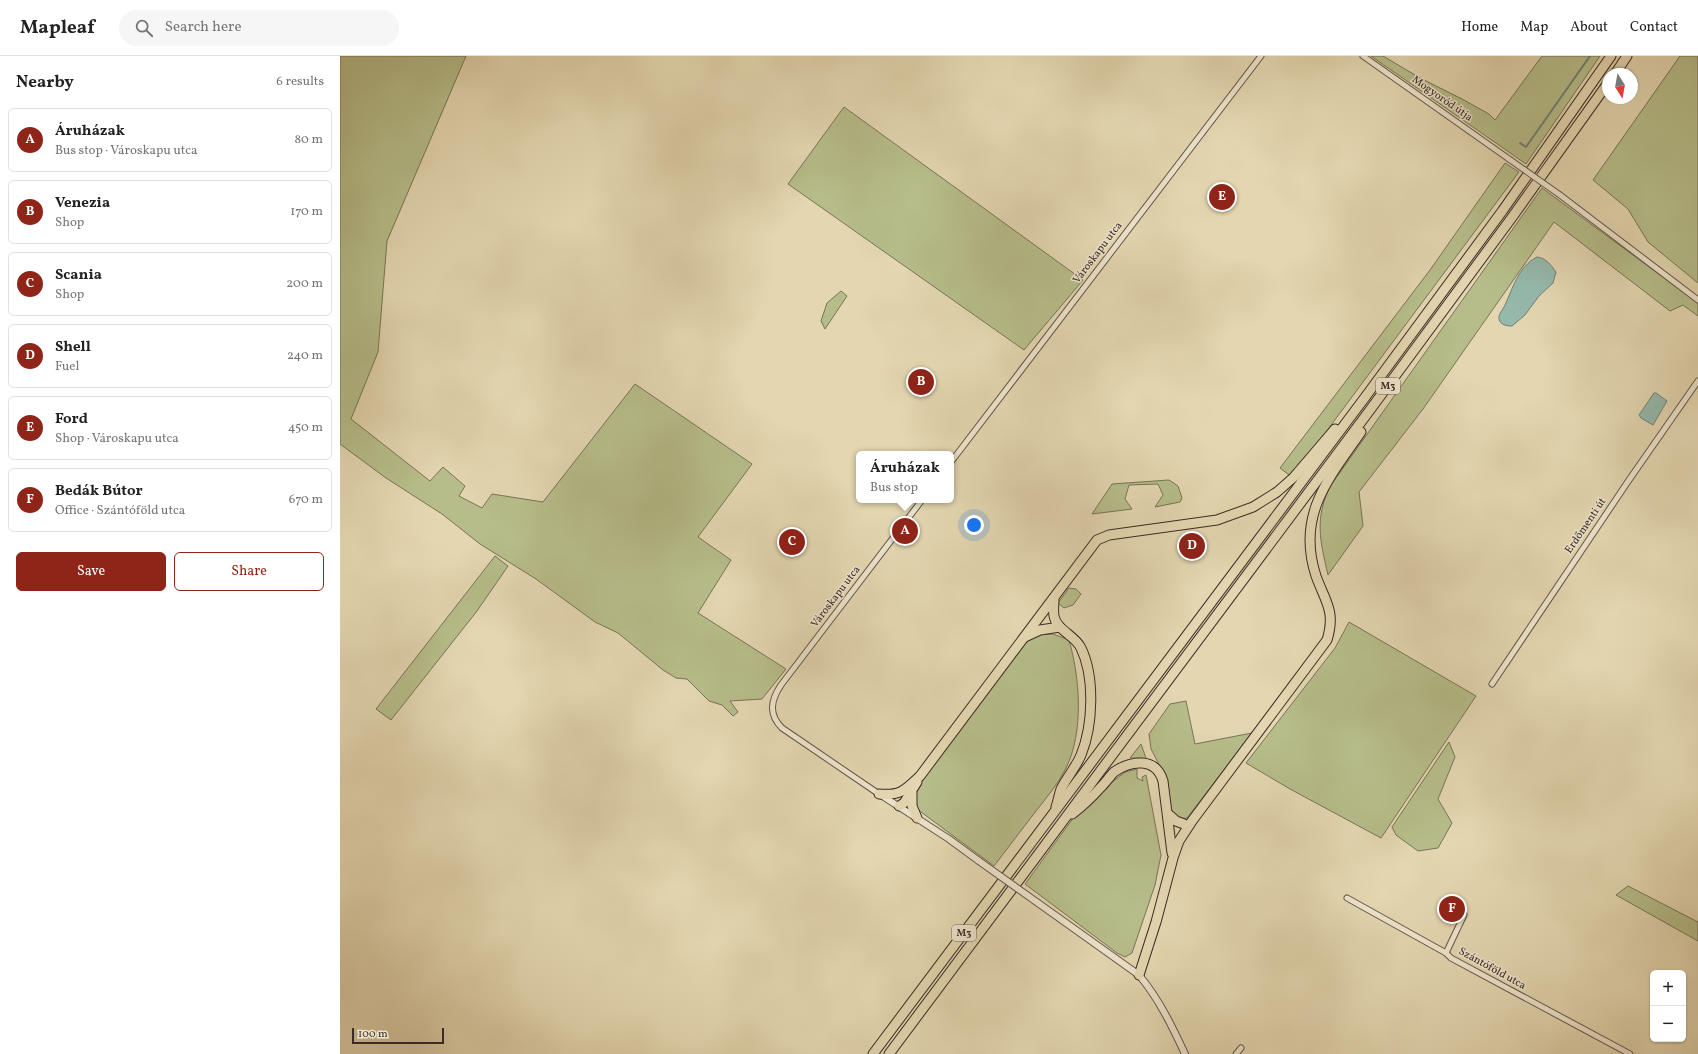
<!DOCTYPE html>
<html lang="en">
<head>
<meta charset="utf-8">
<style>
  body { margin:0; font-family:Vollkorn,serif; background:#f6f6f6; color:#222 }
  .controls { position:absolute; right:12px; bottom:12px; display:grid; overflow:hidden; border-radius:6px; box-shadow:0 1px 3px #0004 }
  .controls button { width:36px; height:36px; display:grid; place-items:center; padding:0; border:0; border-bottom:1px solid #e0e0e0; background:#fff; color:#222; font:20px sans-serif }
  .compass { position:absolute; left:1262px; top:12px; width:36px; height:36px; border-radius:50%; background:#fff; box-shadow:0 1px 3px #0004; rotate:169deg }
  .scale { position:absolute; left:12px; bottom:10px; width:92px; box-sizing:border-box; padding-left:4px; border:2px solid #3a2b26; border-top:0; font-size:11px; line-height:14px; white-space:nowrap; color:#3a2b26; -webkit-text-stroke:3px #ede4cc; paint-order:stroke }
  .you { position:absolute; left:634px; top:469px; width:14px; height:14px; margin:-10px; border:3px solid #fff; border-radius:50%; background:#1a73e8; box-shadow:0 0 0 6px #1a73e833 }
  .badge { display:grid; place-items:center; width:26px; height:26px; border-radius:50%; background:#8f2418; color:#fff; font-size:13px; font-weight:700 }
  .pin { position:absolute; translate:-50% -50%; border:2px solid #fff; box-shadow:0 1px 4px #0006 }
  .popup { position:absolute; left:516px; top:395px; width:98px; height:52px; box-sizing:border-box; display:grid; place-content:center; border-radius:6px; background:#fff; filter:drop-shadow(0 1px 3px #0005); font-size:13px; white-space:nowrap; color:#767676 }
  .popup b { font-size:15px; color:#222 }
  .popup::after { content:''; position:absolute; left:50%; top:100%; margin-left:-8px; border:8px solid transparent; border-top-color:#fff }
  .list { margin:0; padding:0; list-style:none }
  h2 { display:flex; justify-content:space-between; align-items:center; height:52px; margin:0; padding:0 16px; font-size:17px }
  h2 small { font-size:13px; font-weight:400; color:#767676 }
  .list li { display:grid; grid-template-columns:26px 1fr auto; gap:12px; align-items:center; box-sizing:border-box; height:64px; margin:0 8px 8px; padding:0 8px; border:1px solid #e0e0e0; border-radius:6px }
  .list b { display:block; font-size:15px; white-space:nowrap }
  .list p { margin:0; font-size:13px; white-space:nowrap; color:#767676 }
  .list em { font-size:13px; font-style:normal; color:#767676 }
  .actions { display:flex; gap:8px; padding:12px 16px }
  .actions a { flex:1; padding:9px 0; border:1px solid #8f2418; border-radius:6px; text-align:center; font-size:14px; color:#8f2418 }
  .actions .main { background:#8f2418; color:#fff }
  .icon { flex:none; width:22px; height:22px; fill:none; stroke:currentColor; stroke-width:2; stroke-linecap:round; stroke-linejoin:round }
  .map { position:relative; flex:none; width:1358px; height:998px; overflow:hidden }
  header { display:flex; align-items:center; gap:24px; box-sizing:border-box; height:56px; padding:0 20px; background:#fff; border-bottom:1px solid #e0e0e0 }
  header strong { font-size:19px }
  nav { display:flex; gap:22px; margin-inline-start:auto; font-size:14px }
  .search { width:280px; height:36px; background:#f6f6f6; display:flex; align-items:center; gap:10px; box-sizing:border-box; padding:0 14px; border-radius:22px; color:#767676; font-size:15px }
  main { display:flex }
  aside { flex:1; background:#fff }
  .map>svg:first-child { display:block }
  .green { fill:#b6bd8a; stroke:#787458 }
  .water { fill:#95b9ac; stroke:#718076 }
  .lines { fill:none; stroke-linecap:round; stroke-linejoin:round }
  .stream { stroke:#718076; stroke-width:2 }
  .minor-casing { stroke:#645648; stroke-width:7 }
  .tertiary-casing { stroke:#645648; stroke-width:8 }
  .motorway-casing { stroke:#3a2b26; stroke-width:11 }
  .minor { stroke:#ede4cc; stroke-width:5 }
  .tertiary { stroke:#ede4cc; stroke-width:6 }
  .motorway { stroke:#e3d6b0; stroke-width:9 }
  .minor-bridge-casing { stroke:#645648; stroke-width:7; stroke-linecap:butt }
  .tertiary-bridge-casing { stroke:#645648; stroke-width:8; stroke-linecap:butt }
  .minor-bridge { stroke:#ede4cc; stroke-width:5 }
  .tertiary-bridge { stroke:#ede4cc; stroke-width:6 }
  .labels { text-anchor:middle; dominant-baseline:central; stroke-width:3; stroke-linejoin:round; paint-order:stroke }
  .shield { fill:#ede4cc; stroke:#706258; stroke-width:1 }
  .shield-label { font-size:10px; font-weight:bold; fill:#3a2b26 }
  .street-label { font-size:11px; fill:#3a2b26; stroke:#ede4cc }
</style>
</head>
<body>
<header>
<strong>Mapleaf</strong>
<div class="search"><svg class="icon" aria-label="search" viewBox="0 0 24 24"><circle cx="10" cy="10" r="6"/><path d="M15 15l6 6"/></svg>Search here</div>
<nav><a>Home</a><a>Map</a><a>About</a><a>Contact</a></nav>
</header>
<main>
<aside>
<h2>Nearby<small>6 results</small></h2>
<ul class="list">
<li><span class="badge">A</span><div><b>Áruházak</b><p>Bus stop · Városkapu utca</p></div><em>80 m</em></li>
<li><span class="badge">B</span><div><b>Venezia</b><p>Shop</p></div><em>170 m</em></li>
<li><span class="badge">C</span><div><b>Scania</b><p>Shop</p></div><em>200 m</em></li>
<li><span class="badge">D</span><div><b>Shell</b><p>Fuel</p></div><em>240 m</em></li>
<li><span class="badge">E</span><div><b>Ford</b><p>Shop · Városkapu utca</p></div><em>450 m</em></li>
<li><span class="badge">F</span><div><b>Bedák Bútor</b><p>Office · Szántóföld utca</p></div><em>670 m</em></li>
</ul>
<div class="actions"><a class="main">Save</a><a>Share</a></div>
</aside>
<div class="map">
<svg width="1358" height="998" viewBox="0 0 1358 998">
  <rect width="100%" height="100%" fill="#e3d6b0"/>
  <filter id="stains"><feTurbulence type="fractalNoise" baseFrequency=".005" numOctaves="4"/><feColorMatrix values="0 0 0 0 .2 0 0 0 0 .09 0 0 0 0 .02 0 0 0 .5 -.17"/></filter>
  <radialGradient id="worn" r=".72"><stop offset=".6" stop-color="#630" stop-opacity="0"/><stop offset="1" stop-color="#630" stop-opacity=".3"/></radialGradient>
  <g class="green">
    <path d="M 0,0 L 126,0 L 47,185 L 38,296 L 11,363 L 90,425 L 103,411 L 125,430 L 119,440 L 142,452 L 152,438 L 203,446 L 295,328 L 412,408 L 358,481 L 391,504 L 358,557 L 446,613 L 422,643 L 390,645 L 398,656 L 393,660 L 382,649 L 369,645 L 347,623 L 336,622 L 323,614 L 278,577 L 255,566 L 196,523 L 140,488 L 102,458 L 46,422 L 0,388 Z"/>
    <path d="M 1031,0 L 1043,0 L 1080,22 L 1122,43 L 1149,58 L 1155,64 L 1202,0 L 1260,0 L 1186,108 Z"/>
    <path d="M 1340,0 L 1358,0 L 1358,227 L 1308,186 L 1288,153 L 1253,124 Z"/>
    <path d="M 504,51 L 743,224 L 684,294 L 448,128 Z"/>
    <path d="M 1165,107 L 1179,116 L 980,384 L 949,419 L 940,412 L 1090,214 Z"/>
    <path d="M 1202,132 L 1358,247 L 1358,260 L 1343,249 L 1330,255 L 1214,166 L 1083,353 L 1019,436 L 1023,470 L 988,519 C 980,484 974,462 991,429 Z"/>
    <path d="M 501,235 L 507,240 L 485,273 L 481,265 L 487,247 Z"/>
    <path d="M 829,424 L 838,430 L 842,442 L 840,446 L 815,451 L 823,439 L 818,428 L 789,429 L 785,443 L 792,453 L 752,458 L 772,428 Z"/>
    <path d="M 155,500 L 168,510 L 137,555 L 51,664 L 36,653 Z"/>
    <path d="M 729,532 L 736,533 L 741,538 L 733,549 L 724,552 L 718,547 Z"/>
    <path d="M 1009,566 L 1136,640 L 1041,782 L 950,733 L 906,707 L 995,592 Z"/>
    <path d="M 713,578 L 729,584 C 740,622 744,676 726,712 C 718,728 707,741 696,755 C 682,773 668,792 654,810 L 581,756 L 576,751 L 575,741 L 578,731 L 596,704 L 685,586 L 696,579 Z"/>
    <path d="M 846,645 L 855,688 L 912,677 L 847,762 L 839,763 L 831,757 L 826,722 L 811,693 L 809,678 L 830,648 Z"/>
    <path d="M 1109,686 L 1115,701 L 1098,743 L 1112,767 L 1098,792 L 1078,795 L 1056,779 L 1052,771 Z"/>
    <path d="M 801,688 L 807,705 L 799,702 L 790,702 Z"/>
    <path d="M 797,713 L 797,722 L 803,725 L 802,721 L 806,719 L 821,799 L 815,829 L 792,897 L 785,901 L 777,897 L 685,828 L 734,761 L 754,745 L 771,727 L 785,716 Z"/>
    <path d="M 1288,830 L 1358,866 L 1358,885 L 1276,839 Z"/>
  </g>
  <g class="water">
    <path d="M 1197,201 C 1206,202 1211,209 1216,216 L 1213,227 L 1199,240 L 1185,259 L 1172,270 C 1167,270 1160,269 1159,263 C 1158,258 1163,254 1165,249 C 1173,232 1178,211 1197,201 Z"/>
    <path d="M 1314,337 L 1316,337 L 1327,345 L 1313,369 L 1301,362 L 1299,359 Z"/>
  </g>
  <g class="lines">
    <path class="stream" d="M 1180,87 L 1186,91 L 1250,0"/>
    <defs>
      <g id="minor">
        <path d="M 1023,0 L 1169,103"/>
        <path d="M 1220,139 L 1358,244"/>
        <path d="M 611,406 L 921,0"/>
        <path d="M 1152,628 L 1289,424 L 1358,325"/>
        <path d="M 539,738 L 442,672 C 428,658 431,644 441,629 L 582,444"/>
        <path d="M 1007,842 L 1106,897 L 1111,902 L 1290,998"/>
        <path d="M 1106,897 L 1124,859"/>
        <path d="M 896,998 L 901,992"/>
      </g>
      <g id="tertiary">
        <path d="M 541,739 L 609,783 L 639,805"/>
        <path d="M 698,847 L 799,919 C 819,943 832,970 845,998"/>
      </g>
      <g id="motorway">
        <path d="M 1275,18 L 1287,0"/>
        <path d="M 714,542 C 714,548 713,555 714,560 C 717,575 735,579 741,592 C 755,621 753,670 741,699 C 736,711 727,721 721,733 C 719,739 718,745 716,751"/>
        <path d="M 685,581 L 700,574 L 720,571"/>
        <path d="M 572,737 L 572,750 L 577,762"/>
        <path d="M 539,738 C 561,740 565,734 580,720 L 757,484 L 769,479 L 877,464 L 913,451 L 937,436 L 954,421 L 995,373"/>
        <path d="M 559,750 L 564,747 L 577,726"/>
        <path d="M 732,758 C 743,750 752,741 762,730 C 766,726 770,720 774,716 C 791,704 816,701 823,725 L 832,797"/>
        <path d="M 828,758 L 836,765 L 844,768"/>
        <path d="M 799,919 L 816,866 L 833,802 L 839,785 L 852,765 L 987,584 C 996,555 985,545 976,520 C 956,459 989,422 1021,376"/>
        <path d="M 533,998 L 1026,340 L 1163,154 L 1271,0"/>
        <path d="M 549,998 L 1030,354 L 1173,160 L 1268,27"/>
      </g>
    </defs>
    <use href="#minor" class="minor-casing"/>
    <use href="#tertiary" class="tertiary-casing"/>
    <use href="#motorway" class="motorway-casing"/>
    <use href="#minor" class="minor"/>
    <use href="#tertiary" class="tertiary"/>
    <use href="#motorway" class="motorway"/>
    <defs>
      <path id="minor-bridge" d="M 1169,103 L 1220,139"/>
      <path id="tertiary-bridge" d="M 639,805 L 698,847"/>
    </defs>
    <use href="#minor-bridge" class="minor-bridge-casing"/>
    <use href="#tertiary-bridge" class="tertiary-bridge-casing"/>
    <use href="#minor-bridge" class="minor-bridge"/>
    <use href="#tertiary-bridge" class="tertiary-bridge"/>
  </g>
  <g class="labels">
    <g class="shield">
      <rect x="1036" y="322" width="24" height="16" rx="3"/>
      <rect x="612" y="869" width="24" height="16" rx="3"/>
    </g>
    <g class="shield-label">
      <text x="1048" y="330">M3</text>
      <text x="624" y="877">M3</text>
    </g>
    <g class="street-label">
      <text transform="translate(1102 43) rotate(35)">Mogyoród útja</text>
      <text transform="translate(758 197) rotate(-53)">Városkapu utca</text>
      <text transform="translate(1246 470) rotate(-56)">Erdőmenti út</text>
      <text transform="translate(496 541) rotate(-53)">Városkapu utca</text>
      <text transform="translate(1152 913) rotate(29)">Szántóföld utca</text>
    </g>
  </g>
  <rect width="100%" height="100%" filter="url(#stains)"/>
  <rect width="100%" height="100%" fill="url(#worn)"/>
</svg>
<div class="controls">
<button>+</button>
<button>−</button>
</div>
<svg class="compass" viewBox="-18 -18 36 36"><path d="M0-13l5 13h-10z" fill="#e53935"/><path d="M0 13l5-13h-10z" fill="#767676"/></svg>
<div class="scale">100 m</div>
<div class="you"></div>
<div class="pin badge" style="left:565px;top:475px">A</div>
<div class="popup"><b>Áruházak</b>Bus stop</div>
<div class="pin badge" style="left:581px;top:326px">B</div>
<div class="pin badge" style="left:452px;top:486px">C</div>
<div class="pin badge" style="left:852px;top:490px">D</div>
<div class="pin badge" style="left:882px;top:141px">E</div>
<div class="pin badge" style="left:1112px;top:853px">F</div>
</div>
</main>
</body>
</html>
